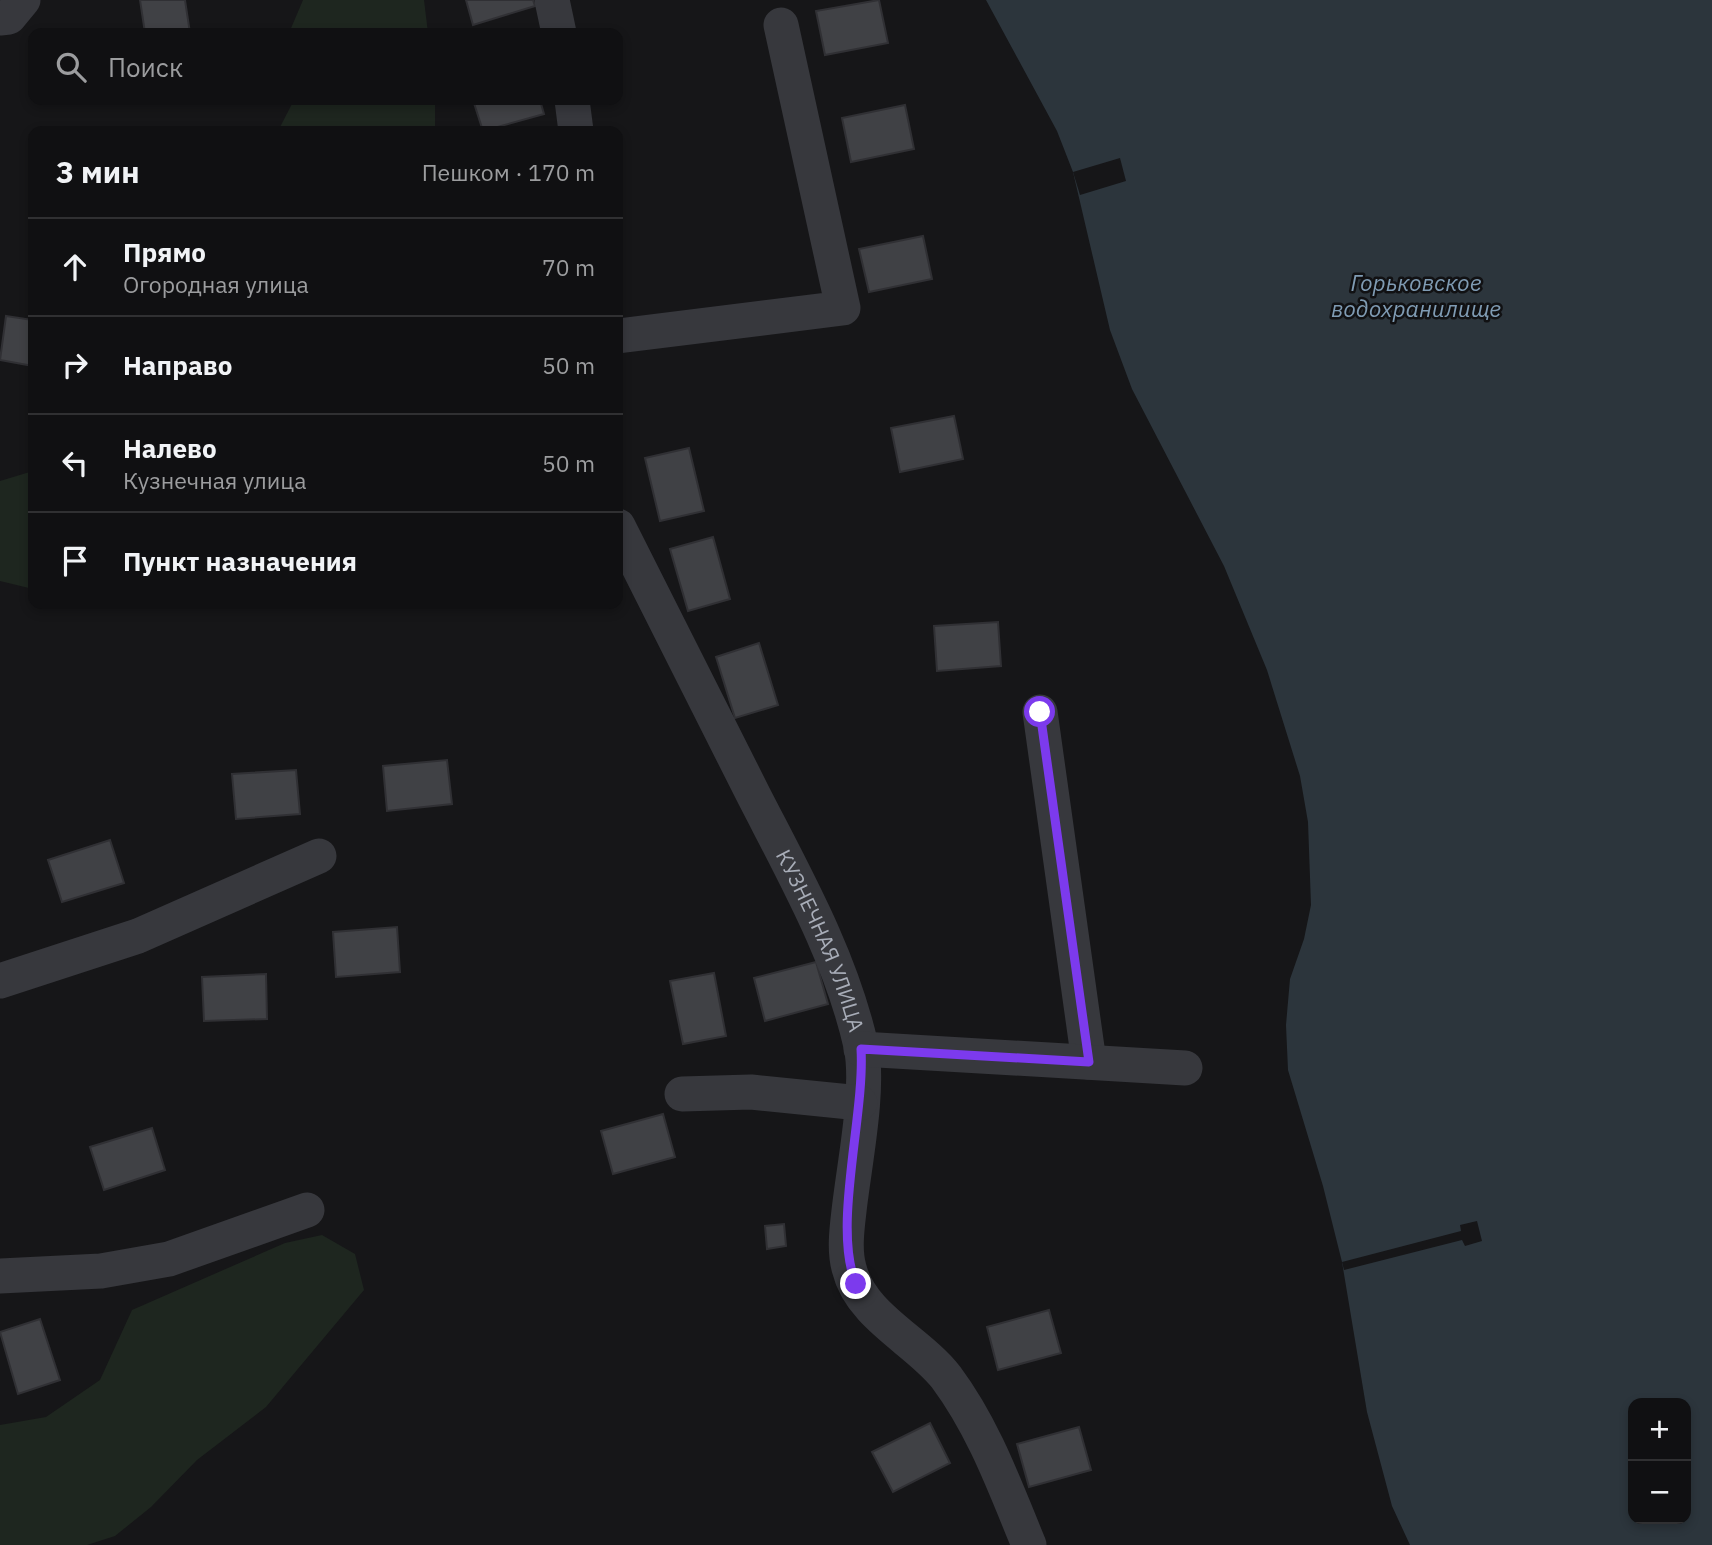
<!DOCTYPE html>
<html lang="ru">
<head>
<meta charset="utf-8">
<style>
  body { margin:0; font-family:"IBM Plex Sans",sans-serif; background:#19191b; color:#f1f3f6 }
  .controls { position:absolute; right:21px; bottom:21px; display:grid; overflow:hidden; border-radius:14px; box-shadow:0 4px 10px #0003 }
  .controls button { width:63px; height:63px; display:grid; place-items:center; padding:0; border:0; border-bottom:2px solid #303032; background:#101012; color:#f1f3f6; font:35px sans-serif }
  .stop { position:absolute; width:21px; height:21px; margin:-16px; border:5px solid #7c3aed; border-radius:50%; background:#fff }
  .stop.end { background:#7c3aed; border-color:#fff; box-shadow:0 2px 7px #0008 }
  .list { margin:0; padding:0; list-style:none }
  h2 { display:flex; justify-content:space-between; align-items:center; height:91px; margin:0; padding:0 28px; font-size:30px }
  h2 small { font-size:23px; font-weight:400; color:#9c9d9f }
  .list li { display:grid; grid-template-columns:46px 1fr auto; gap:21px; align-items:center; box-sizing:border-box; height:98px; padding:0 28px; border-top:2px solid #303032 }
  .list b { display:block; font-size:26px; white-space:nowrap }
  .list p { margin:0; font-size:23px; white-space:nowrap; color:#9c9d9f }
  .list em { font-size:23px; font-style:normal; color:#9c9d9f }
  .icon { flex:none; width:38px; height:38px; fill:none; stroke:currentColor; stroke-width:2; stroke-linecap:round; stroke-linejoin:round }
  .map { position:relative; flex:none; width:1712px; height:1545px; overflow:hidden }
  .search { position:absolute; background:#101012; box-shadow:0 4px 10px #0003; left:28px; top:28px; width:595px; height:77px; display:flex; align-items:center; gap:18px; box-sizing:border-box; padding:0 24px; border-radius:14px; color:#9c9d9f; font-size:26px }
  .panel { position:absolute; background:#101012; box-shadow:0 4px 10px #0003; left:28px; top:126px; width:595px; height:483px; border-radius:14px }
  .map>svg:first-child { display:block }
  .green { fill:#1e261f }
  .water { fill:#2c353c; fill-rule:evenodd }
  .pier { fill:#161618 }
  .building { fill:#404145; stroke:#303034; stroke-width:2 }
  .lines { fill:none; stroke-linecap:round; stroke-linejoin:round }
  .minor { stroke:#37383d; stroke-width:35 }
  .route { stroke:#7c3aed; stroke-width:9 }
  .labels { text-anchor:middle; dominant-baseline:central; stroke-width:5; stroke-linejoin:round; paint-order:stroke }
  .street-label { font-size:21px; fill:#a8adb8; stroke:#111113 }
  .water-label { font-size:23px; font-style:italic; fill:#7f9bb3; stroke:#111113 }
</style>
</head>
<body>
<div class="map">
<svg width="1712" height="1545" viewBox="0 0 1712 1545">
  <rect width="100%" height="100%" fill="#161618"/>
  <g class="green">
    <path d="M 303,0 L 424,0 L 428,33 L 289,33 Z"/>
    <path d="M 294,100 L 435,100 L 435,131 L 278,131 Z"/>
    <path d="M 33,471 L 33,589 L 0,581 L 0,481 Z"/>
    <path d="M 322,1235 L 355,1254 L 364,1290 L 266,1407 L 197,1460 L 151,1507 L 115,1536 L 87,1545 L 0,1545 L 0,1425 L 46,1417 L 100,1380 L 132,1310 L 285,1243 Z"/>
  </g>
  <path class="water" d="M 986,0 L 1712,0 L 1712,1545 L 1410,1545 L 1392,1506 L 1367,1412 L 1342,1262 L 1323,1186 L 1288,1070 L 1286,1025 L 1290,979 L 1304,939 L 1311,905 L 1308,822 L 1300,776 L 1267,670 L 1224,566 L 1132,389 L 1110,330 L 1073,172 L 1057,131 ZM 1633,1403 L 1686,1403 L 1686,1519 L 1633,1519 Z"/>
  <g class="pier">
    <path d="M 1120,158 L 1126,181 L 1080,195 L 1073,172 Z"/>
    <path d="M 1477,1221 L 1482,1241 L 1465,1246 L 1462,1240 L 1344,1270 L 1342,1262 L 1461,1231 L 1460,1225 Z"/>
  </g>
  <g class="building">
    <path d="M 140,0 L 185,0 L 190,33 L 145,33 Z"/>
    <path d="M 466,0 L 533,0 L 535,6 L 473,25 Z"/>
    <path d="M 879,0 L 888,43 L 825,55 L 816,11 Z"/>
    <path d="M 473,100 L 540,100 L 544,114 L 483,131 Z"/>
    <path d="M 905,105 L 914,149 L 851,162 L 842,118 Z"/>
    <path d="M 923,236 L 932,279 L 869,292 L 859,249 Z"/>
    <path d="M 6,316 L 33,320 L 33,366 L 0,360 Z"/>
    <path d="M 954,416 L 963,459 L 900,472 L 891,428 Z"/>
    <path d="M 689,448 L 704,511 L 660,521 L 645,458 Z"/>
    <path d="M 713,537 L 730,599 L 688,611 L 670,549 Z"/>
    <path d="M 998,622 L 1001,666 L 937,671 L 934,626 Z"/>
    <path d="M 759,643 L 778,705 L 735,718 L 716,657 Z"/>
    <path d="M 447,760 L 452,804 L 387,811 L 383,766 Z"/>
    <path d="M 296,770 L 300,814 L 236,819 L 232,774 Z"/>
    <path d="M 110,840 L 124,883 L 62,902 L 48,860 Z"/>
    <path d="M 397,927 L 400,972 L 336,977 L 333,932 Z"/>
    <path d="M 816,962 L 828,1004 L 765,1021 L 754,978 Z"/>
    <path d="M 714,973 L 726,1036 L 683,1044 L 670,981 Z"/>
    <path d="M 266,974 L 267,1019 L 204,1021 L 202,977 Z"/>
    <path d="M 663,1114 L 675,1157 L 613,1174 L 601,1131 Z"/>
    <path d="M 152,1128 L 165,1170 L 104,1190 L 90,1147 Z"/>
    <path d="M 784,1224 L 786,1246 L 767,1249 L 765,1226 Z"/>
    <path d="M 1049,1310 L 1061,1353 L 998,1370 L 987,1327 Z"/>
    <path d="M 40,1319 L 60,1380 L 18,1394 L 0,1332 Z"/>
    <path d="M 930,1423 L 950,1463 L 893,1492 L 872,1452 Z"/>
    <path d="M 1079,1427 L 1091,1470 L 1029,1487 L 1017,1444 Z"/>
  </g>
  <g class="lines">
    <g class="minor">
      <path d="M 552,0 L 559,33"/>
      <path d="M 0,18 L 9,17 L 23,0"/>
      <path d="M 572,100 L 576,131"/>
      <path d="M 618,336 L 843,308 L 781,25"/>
      <path id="s1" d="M 618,526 C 663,616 708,706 754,796 C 795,876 841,957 861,1046 C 870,1089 854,1165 849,1211 C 847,1228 844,1250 849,1268 C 861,1317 917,1340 946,1377 C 984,1428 1005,1487 1029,1545"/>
      <path d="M 1040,712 L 1089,1062"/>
      <path d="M 0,981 L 138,936 L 319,856"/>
      <path d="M 861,1049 L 1185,1068"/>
      <path d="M 682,1094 L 751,1092 L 860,1103"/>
      <path d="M 0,1276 L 101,1271 L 169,1259 L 307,1210"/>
    </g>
  </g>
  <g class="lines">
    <path class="route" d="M 856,1284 C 832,1227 865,1116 861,1049 L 1089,1062 L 1040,712"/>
  </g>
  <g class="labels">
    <g class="street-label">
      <text stroke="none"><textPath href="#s1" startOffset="462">КУЗНЕЧНАЯ УЛИЦА</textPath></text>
    </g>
    <g class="water-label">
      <text x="1416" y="282">Горьковское<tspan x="1416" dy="26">водохранилище</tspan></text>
    </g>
  </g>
</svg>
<div class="controls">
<button>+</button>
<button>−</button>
</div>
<div class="stop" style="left:1040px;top:712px"></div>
<div class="stop end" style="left:856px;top:1284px"></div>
<div class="search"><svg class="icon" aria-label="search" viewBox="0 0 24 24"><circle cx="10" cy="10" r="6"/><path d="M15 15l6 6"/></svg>Поиск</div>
<section class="panel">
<h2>3 мин<small>Пешком · 170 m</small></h2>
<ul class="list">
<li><svg class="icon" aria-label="ahead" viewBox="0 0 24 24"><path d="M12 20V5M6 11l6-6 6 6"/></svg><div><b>Прямо</b><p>Огородная улица</p></div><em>70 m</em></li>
<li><svg class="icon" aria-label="right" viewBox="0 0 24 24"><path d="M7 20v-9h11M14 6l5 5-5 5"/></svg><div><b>Направо</b></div><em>50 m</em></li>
<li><svg class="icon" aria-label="left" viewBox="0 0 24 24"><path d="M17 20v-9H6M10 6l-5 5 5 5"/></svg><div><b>Налево</b><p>Кузнечная улица</p></div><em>50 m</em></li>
<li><svg class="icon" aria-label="arrive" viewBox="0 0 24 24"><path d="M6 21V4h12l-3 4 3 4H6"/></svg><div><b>Пункт назначения</b></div></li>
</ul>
</section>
</div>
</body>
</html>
